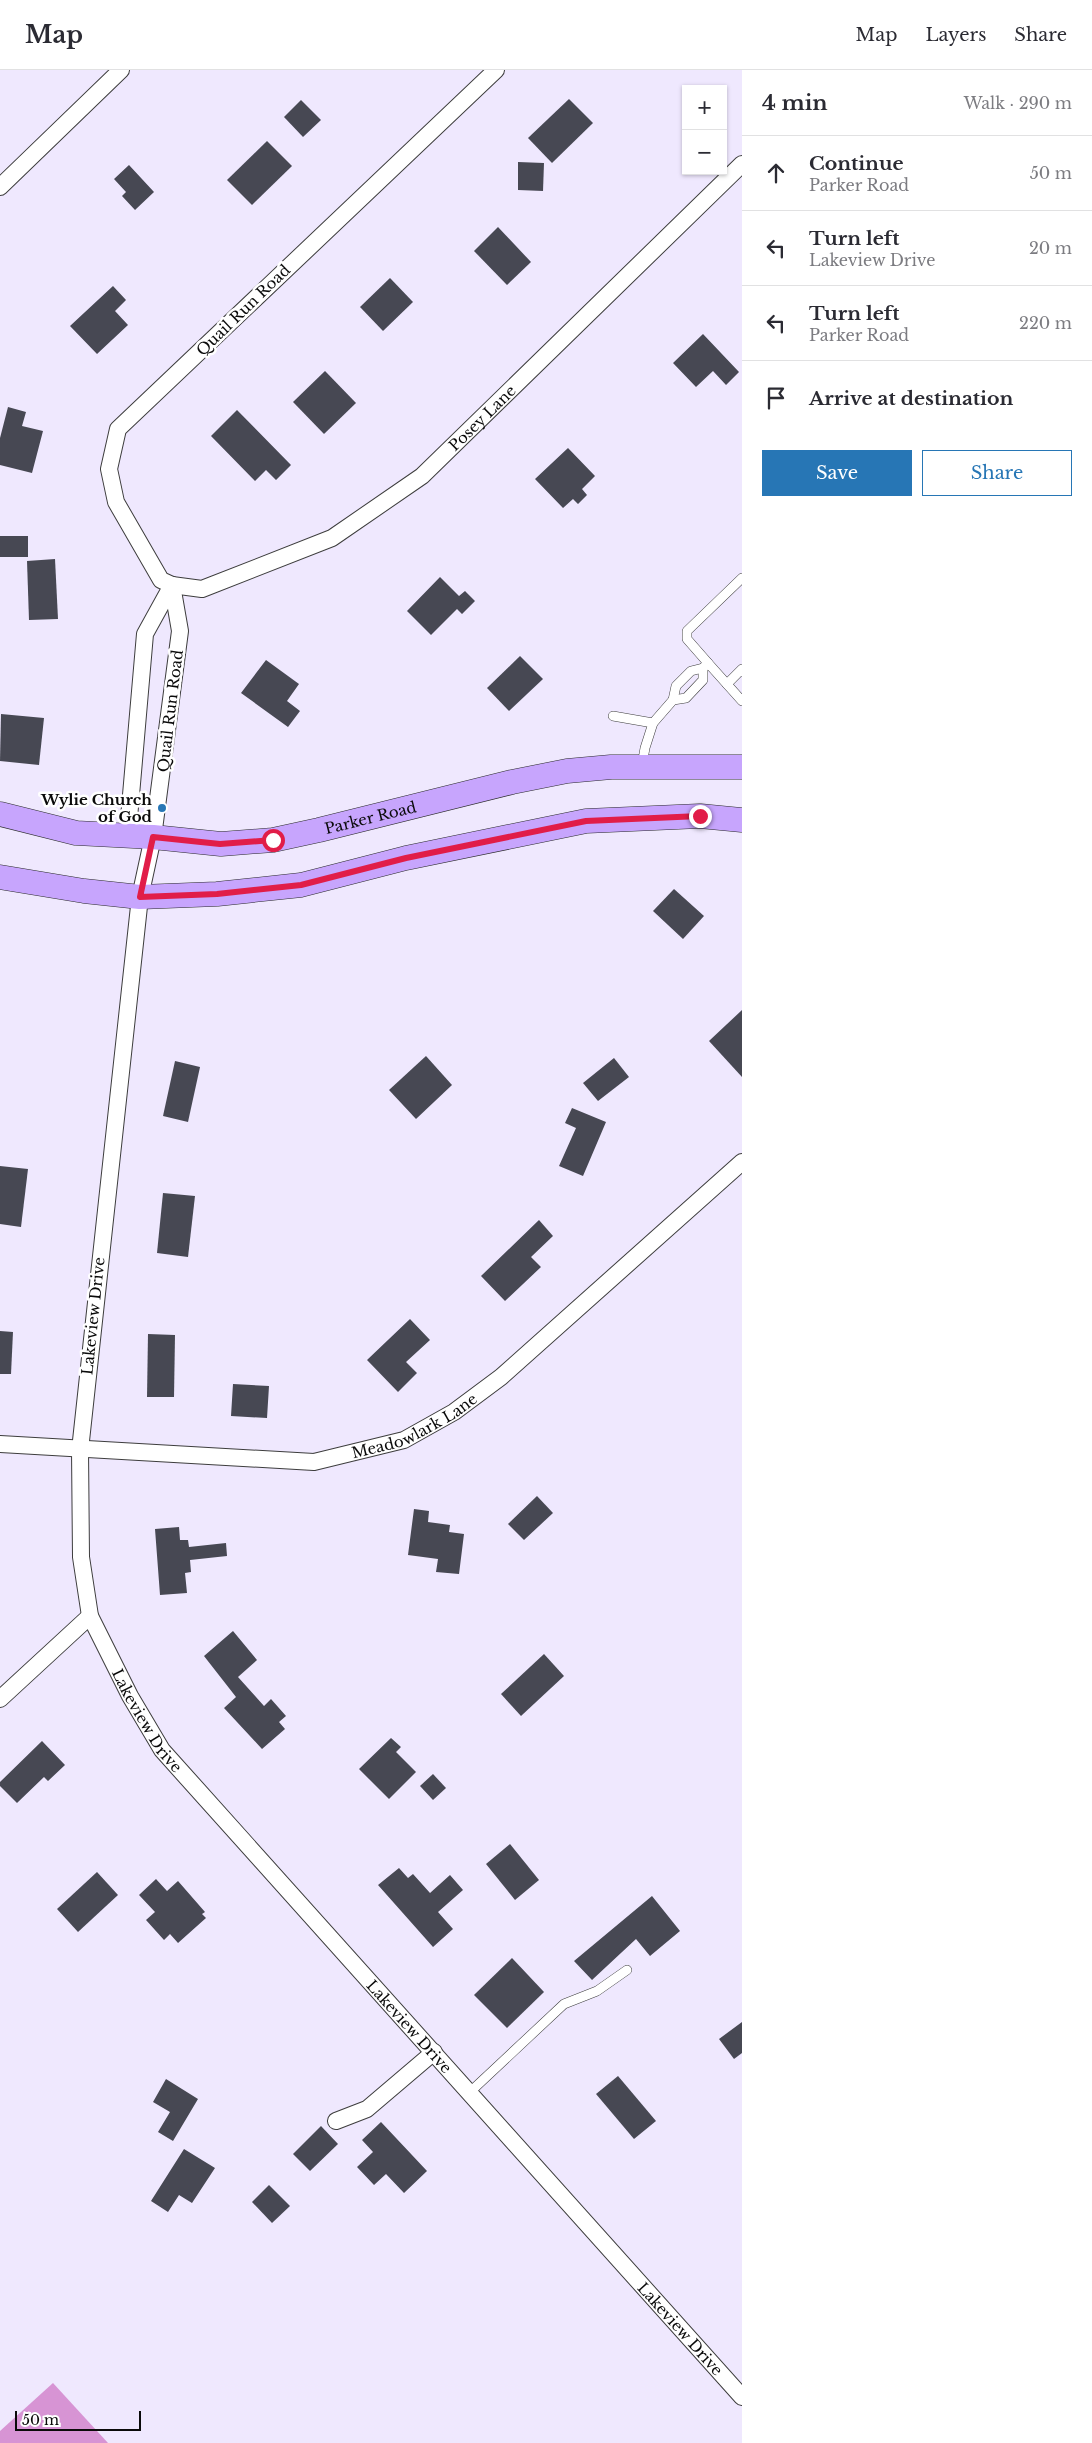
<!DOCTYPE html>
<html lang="en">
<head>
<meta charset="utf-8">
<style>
  body { margin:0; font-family:"Libre Baskerville",serif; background:#f7f7f7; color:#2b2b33 }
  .controls { position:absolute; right:15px; top:15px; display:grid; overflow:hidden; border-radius:0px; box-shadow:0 1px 4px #0004 }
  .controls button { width:45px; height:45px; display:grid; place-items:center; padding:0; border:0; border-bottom:1px solid #e1e1e2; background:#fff; color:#2b2b33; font:25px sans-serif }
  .scale { position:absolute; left:15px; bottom:12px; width:126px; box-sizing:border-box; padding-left:5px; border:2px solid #0a0a0a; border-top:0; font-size:14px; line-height:18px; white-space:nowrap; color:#0a0a0a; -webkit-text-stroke:4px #fff; paint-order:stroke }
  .stop { position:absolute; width:15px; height:15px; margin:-11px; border:4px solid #e11d48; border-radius:50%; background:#fff }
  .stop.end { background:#e11d48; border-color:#fff; box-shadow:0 1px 5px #0008 }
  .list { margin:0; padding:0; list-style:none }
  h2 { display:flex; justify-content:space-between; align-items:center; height:65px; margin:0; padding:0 20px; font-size:21px }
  h2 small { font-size:16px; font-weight:400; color:#7c7c81 }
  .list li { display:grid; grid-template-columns:32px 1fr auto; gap:15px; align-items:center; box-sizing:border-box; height:75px; padding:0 20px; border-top:1px solid #e1e1e2 }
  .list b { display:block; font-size:19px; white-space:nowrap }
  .list p { margin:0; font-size:16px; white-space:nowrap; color:#7c7c81 }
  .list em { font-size:16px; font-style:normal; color:#7c7c81 }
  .actions { display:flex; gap:10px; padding:15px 20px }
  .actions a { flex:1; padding:11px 0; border:1px solid #2776b5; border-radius:0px; text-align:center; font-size:18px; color:#2776b5 }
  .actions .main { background:#2776b5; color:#fff }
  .icon { flex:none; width:28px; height:28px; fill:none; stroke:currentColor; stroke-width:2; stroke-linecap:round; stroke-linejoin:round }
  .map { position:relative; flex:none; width:742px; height:2373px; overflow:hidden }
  header { display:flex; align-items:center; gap:30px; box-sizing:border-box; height:70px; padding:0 25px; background:#fff; border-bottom:1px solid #e1e1e2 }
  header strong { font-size:24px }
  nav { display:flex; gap:28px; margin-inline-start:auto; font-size:18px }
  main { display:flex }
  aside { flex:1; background:#fff }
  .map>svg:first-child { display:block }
  .forest { fill:#d794d4 }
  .building { fill:#474853 }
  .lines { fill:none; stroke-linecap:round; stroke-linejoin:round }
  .service-casing { stroke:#3d3d3d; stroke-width:10 }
  .minor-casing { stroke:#3d3d3d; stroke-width:18 }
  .secondary-casing { stroke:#2c2c2c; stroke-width:25 }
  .service { stroke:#fff; stroke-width:9 }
  .minor { stroke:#fff; stroke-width:16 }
  .secondary { stroke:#c7a5fd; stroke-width:24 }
  .route { stroke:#e11d48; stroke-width:6 }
  .poi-dot { fill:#2776b5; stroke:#fff; stroke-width:2 }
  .labels { text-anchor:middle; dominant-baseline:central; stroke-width:5; stroke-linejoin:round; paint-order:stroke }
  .street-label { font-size:15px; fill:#0a0a0a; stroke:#fff }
  .poi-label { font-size:15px; font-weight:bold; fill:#0a0a0a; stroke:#fff; text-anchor:end }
</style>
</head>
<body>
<header>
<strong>Map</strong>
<nav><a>Map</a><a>Layers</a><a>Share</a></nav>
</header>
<main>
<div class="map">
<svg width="742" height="2373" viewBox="0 0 742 2373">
  <rect width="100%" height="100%" fill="#efe8fe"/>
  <path class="forest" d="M 53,2313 L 108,2373 L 0,2373 L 0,2361 Z"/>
  <g class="building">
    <path d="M 569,29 L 593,53 L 552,93 L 528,68 Z"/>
    <path d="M 301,30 L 321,50 L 303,67 L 284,47 Z"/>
    <path d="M 267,71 L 292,96 L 252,135 L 227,110 Z"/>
    <path d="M 518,92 L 544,93 L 543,121 L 518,120 Z"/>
    <path d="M 129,95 L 154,122 L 135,140 L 122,126 L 126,122 L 114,109 Z"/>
    <path d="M 498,157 L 531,192 L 507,215 L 474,181 Z"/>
    <path d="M 390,208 L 413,232 L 383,261 L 360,237 Z"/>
    <path d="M 113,216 L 126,230 L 115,241 L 128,255 L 97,284 L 70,256 Z"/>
    <path d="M 703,264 L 739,302 L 726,315 L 713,301 L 696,317 L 673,293 Z"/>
    <path d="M 325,301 L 356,333 L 324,364 L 293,332 Z"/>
    <path d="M 8,337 L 26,342 L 22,356 L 43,361 L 32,403 L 0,395 L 0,368 Z"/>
    <path d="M 237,340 L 291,395 L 276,410 L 266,400 L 255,411 L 211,366 Z"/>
    <path d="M 568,378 L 595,406 L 582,419 L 587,425 L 578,434 L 573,429 L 563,438 L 535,409 Z"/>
    <rect x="0" y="466" width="28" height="21"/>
    <path d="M 55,489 L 58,549 L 29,550 L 27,491 Z"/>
    <path d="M 440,507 L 459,526 L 465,521 L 475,531 L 462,544 L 457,539 L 431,565 L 407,541 Z"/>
    <path d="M 520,586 L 543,609 L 509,641 L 487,618 Z"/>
    <path d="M 266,590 L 299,614 L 287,631 L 300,641 L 288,657 L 241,623 Z"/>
    <path d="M 1,644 L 44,648 L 39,695 L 0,691 Z"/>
    <path d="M 674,819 L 704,846 L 683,869 L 653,841 Z"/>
    <path d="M 742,940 L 742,1007 L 709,971 Z"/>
    <path d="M 426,986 L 452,1015 L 416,1049 L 389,1020 Z"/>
    <path d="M 614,988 L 629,1007 L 598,1031 L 583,1013 Z"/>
    <path d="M 175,991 L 200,997 L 188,1052 L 163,1046 Z"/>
    <path d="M 572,1038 L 606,1052 L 583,1106 L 559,1096 L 576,1058 L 565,1053 Z"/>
    <path d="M 0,1096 L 28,1099 L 21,1157 L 0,1154 Z"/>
    <path d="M 163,1123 L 195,1126 L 188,1187 L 157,1183 Z"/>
    <path d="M 539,1150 L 553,1166 L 531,1187 L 541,1197 L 505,1231 L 481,1206 Z"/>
    <path d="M 410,1249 L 430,1270 L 406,1292 L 417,1303 L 398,1322 L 367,1290 Z"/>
    <path d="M 0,1261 L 13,1262 L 11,1304 L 0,1304 Z"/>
    <path d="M 148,1264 L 175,1265 L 174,1327 L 147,1327 Z"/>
    <path d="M 233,1314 L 269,1316 L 267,1348 L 231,1346 Z"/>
    <path d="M 537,1426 L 553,1443 L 524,1470 L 508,1454 Z"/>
    <path d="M 414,1439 L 429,1441 L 428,1452 L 450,1455 L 449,1462 L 464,1464 L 459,1504 L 436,1502 L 438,1489 L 408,1485 Z"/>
    <path d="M 179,1457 L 180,1470 L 188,1470 L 189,1477 L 226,1473 L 227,1486 L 190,1490 L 191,1502 L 185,1503 L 187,1523 L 160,1525 L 155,1459 Z"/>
    <path d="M 233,1561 L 257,1590 L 238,1607 L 264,1636 L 271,1629 L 286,1646 L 279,1652 L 285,1659 L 262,1679 L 224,1638 L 236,1627 L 204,1586 Z"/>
    <path d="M 544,1584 L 564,1606 L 521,1646 L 501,1624 Z"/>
    <path d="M 391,1668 L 401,1677 L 396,1682 L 416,1702 L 389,1729 L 359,1699 Z"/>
    <path d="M 42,1671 L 65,1695 L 48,1711 L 44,1707 L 17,1733 L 0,1716 L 0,1712 Z"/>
    <path d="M 433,1704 L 446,1718 L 433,1730 L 420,1716 Z"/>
    <path d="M 510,1774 L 539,1810 L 515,1830 L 486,1794 Z"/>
    <path d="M 399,1798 L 408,1808 L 413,1804 L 430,1823 L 450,1805 L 463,1820 L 438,1842 L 453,1859 L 433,1877 L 378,1815 Z"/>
    <path d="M 97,1802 L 118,1825 L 78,1862 L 57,1839 Z"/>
    <path d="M 156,1809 L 167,1821 L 178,1811 L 205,1842 L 202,1844 L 206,1848 L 178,1873 L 170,1864 L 164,1870 L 146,1850 L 155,1842 L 139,1825 Z"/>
    <path d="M 652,1826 L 680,1861 L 650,1886 L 636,1869 L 592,1910 L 574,1891 Z"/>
    <path d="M 512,1888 L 544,1922 L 507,1958 L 474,1925 Z"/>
    <path d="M 742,1952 L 742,1983 L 734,1989 L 719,1969 Z"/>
    <path d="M 618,2006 L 656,2051 L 634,2069 L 596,2024 Z"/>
    <path d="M 166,2009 L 198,2029 L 173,2071 L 158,2062 L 170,2042 L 153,2032 Z"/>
    <path d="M 381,2052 L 427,2101 L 404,2123 L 386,2104 L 374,2115 L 357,2097 L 373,2082 L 362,2070 Z"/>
    <path d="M 321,2056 L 338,2074 L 310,2101 L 293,2084 Z"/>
    <path d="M 184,2079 L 215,2098 L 192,2133 L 179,2125 L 168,2142 L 151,2131 Z"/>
    <path d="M 269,2115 L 290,2136 L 272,2153 L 252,2132 Z"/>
  </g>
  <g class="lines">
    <defs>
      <g id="service">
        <path d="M 708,593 L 687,569 L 687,561 L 742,508"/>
        <path d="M 727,614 L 742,599"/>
        <path d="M 673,630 L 686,628 L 703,610 L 703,598"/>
        <path d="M 613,646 L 653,653"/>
        <path d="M 642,695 L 645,678 L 653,653 L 673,630 L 676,616 L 691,601 L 703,598 L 708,593 L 742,631"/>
        <path d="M 469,2023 L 564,1934 L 597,1921 L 627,1900"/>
      </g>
      <g id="minor">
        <path id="s1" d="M 496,0 L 118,359 L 109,399 L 116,432 L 161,510 L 172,515 L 202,519 L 332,468 L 422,406 L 742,94"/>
        <path d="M 0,117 L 121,0"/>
        <path id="s2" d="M 172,515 L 180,561 L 153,767 L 140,827 L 80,1380 L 81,1487 L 90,1546 L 130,1626 L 162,1680 L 742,2327"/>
        <path d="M 153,767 L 129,748 L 145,564 L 172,515"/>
        <path id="s3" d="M 0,1374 L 314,1392 L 404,1370 L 454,1342 L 501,1307 L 742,1092"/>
        <path d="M 0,1629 L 90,1546"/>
        <path d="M 336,2051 L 367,2039 L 434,1982"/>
      </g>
      <g id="secondary">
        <path id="s4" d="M 0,744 L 76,763 L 153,767 L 221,774 L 273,770 L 319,760 L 512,712 L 567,701 L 611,697 L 742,697"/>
        <path d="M 0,807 L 84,821 L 140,827 L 217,824 L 301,815 L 406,788 L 586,751 L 700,746 L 742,750"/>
      </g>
    </defs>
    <use href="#service" class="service-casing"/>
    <use href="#minor" class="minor-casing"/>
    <use href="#secondary" class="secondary-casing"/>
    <use href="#service" class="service"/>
    <use href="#minor" class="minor"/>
    <use href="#secondary" class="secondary"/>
  </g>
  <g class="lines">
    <path class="route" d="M 273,770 L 220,774 L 153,767 L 140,827 L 217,824 L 301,815 L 406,788 L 586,751 L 700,746"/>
  </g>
  <circle class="poi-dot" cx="162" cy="738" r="5"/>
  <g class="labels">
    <g class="street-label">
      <text transform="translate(243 240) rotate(-44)">Quail Run Road</text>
      <text stroke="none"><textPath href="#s1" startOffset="1061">Posey Lane</textPath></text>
      <text transform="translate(170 641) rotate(-83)">Quail Run Road</text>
      <text stroke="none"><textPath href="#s4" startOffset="376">Parker Road</textPath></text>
      <text transform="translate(93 1246) rotate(-84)">Lakeview Drive</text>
      <text stroke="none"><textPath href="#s3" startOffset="422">Meadowlark Lane</textPath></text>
      <text stroke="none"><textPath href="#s2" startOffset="1158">Lakeview Drive</textPath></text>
      <text stroke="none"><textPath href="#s2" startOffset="1562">Lakeview Drive</textPath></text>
      <text stroke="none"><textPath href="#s2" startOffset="1968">Lakeview Drive</textPath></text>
    </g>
    <g class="poi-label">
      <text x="152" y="729">Wylie Church<tspan x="152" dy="17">of God</tspan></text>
    </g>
  </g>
</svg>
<div class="controls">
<button>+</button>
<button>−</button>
</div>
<div class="scale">50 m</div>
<div class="stop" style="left:273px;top:770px"></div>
<div class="stop end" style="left:700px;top:746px"></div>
</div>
<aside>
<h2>4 min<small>Walk · 290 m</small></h2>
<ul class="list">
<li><svg class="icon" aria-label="ahead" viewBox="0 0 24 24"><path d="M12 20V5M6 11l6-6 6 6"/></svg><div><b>Continue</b><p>Parker Road</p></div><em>50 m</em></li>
<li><svg class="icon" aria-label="left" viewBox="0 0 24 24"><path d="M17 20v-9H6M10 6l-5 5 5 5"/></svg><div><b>Turn left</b><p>Lakeview Drive</p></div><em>20 m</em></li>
<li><svg class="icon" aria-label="left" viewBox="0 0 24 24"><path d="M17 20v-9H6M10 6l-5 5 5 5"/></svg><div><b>Turn left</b><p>Parker Road</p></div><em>220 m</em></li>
<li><svg class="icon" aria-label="arrive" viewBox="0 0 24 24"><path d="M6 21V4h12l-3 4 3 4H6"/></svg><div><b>Arrive at destination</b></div></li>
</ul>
<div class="actions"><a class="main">Save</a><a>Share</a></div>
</aside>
</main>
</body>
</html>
